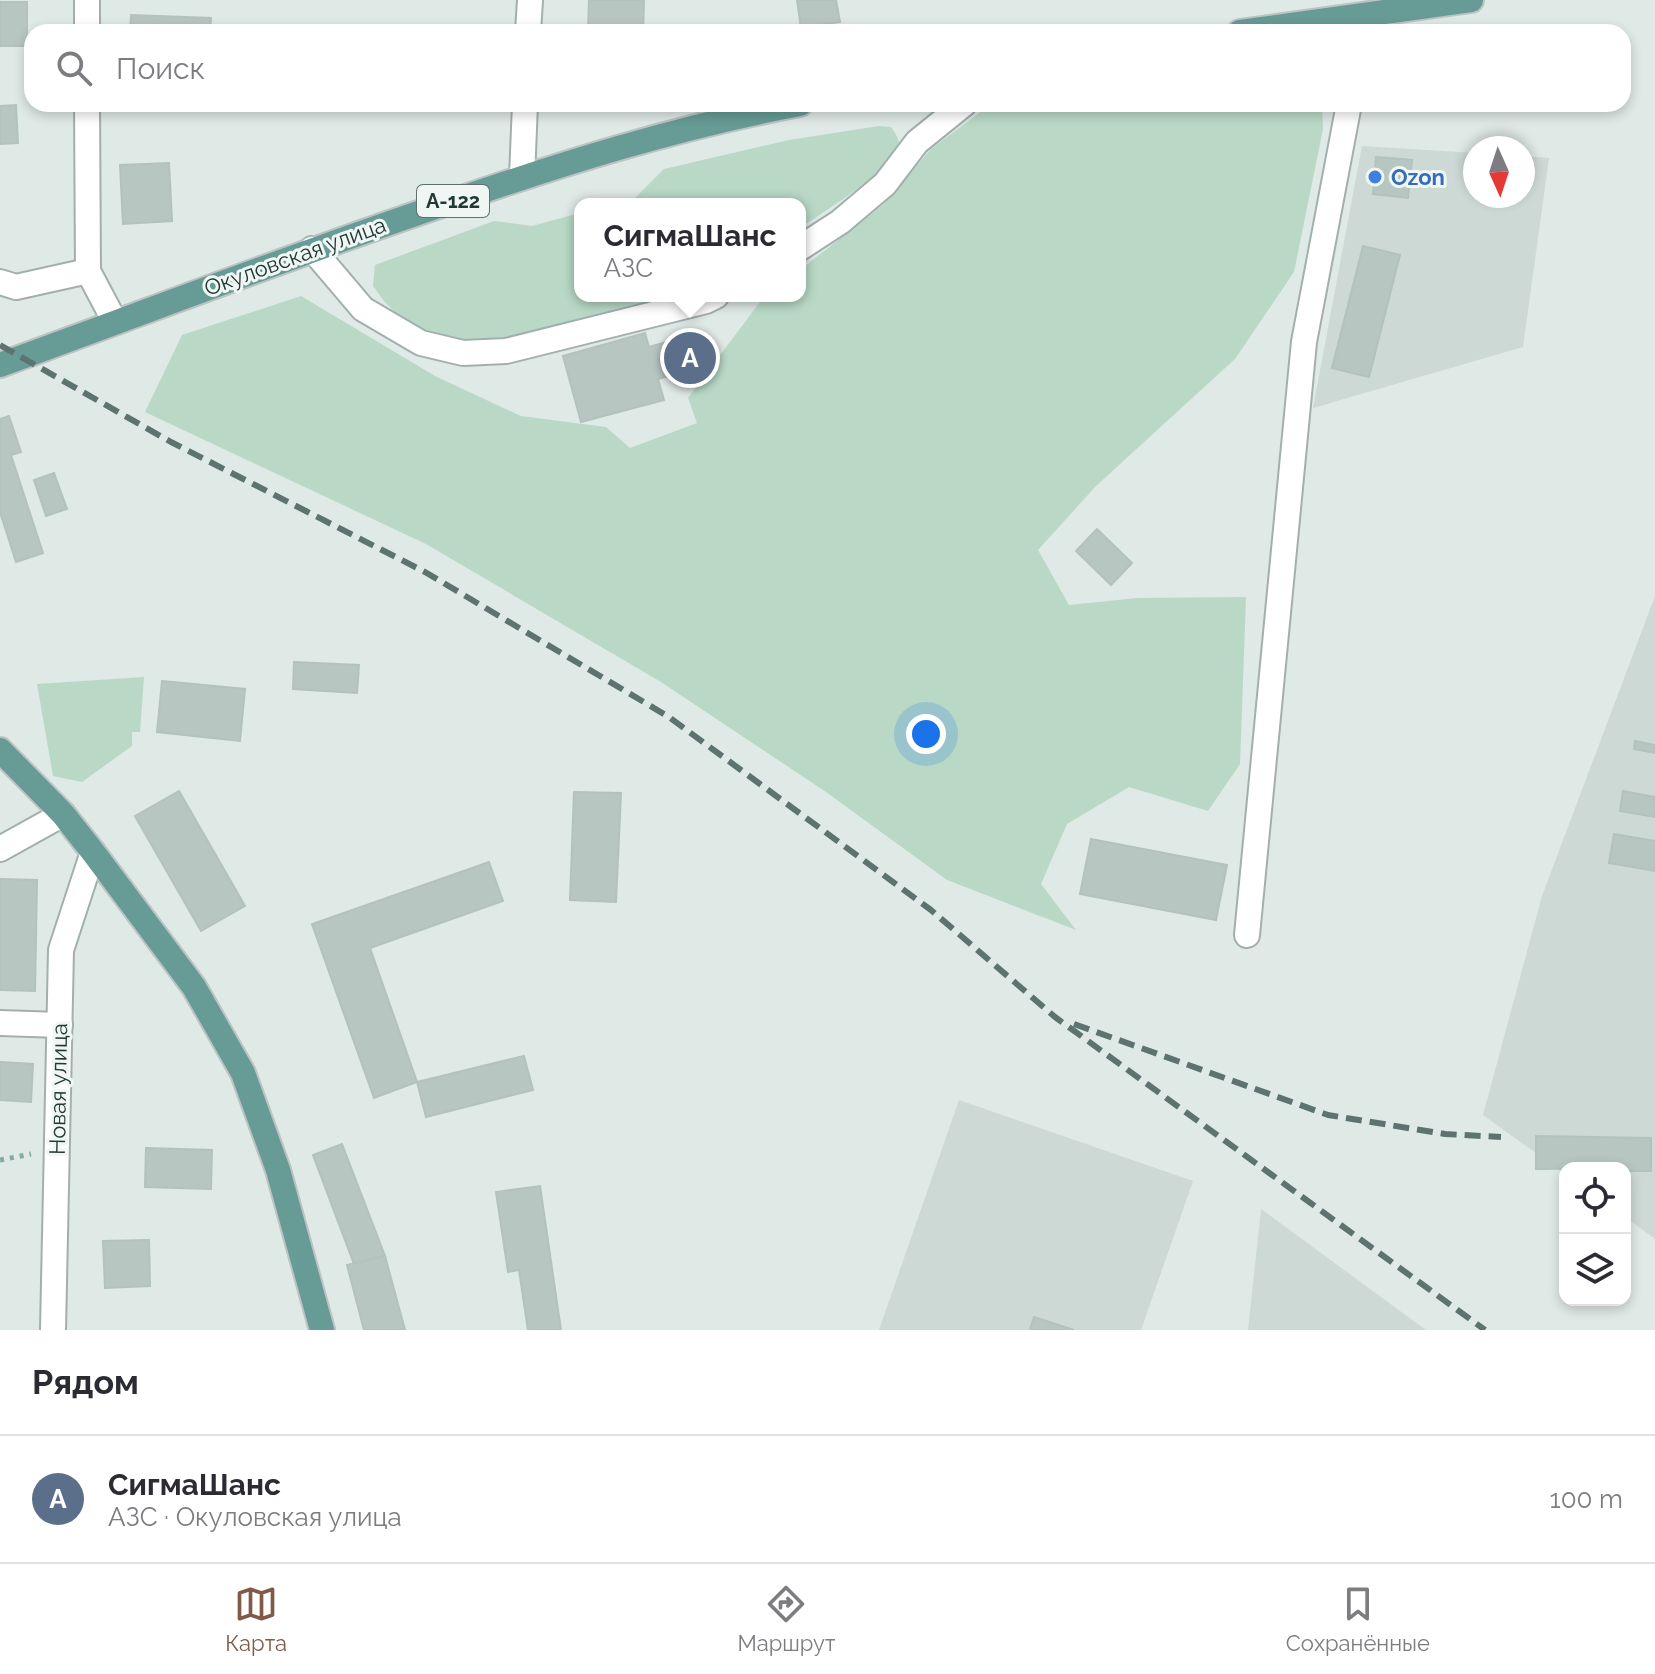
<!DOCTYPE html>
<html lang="ru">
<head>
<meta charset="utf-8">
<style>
  body { margin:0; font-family:Raleway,sans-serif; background:#f7f7f7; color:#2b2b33 }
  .controls { position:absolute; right:24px; bottom:24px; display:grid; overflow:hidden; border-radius:16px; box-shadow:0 4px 12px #0003 }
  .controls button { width:72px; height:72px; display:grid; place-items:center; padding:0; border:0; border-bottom:2px solid #e1e1e2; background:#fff; color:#2b2b33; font:40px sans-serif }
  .compass { position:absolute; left:1463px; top:136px; width:72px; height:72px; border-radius:50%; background:#fff; box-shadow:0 4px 12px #0003; rotate:177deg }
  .you { position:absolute; left:926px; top:734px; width:28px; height:28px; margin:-20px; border:6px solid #fff; border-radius:50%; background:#1a73e8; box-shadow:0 0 0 12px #1a73e833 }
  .badge { display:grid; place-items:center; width:52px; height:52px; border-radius:50%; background:#805947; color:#fff; font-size:26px; font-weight:700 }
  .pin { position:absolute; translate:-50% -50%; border:4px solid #fff; box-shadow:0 2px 8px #0006 }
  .popup { position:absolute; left:574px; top:198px; width:232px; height:104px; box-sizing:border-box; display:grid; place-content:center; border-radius:16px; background:#fff; filter:drop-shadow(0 2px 6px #0005); font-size:26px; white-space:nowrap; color:#7c7c81 }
  .popup b { font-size:30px; color:#2b2b33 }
  .popup::after { content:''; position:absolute; left:50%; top:100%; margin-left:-16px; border:16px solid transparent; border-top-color:#fff }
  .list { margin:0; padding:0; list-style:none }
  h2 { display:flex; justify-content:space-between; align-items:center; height:104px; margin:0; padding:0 32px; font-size:34px }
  h2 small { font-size:26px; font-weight:400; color:#7c7c81 }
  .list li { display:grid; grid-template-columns:52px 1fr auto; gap:24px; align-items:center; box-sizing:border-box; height:128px; padding:0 32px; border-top:2px solid #e1e1e2 }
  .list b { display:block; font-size:30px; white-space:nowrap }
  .list p { margin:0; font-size:26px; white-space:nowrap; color:#7c7c81 }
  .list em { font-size:26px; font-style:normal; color:#7c7c81 }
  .icon { flex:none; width:44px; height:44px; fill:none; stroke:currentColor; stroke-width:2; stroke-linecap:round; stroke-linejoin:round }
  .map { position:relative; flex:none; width:1655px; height:1330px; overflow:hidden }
  .search { position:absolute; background:#fff; box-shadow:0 4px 12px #0003; left:24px; right:24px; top:24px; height:88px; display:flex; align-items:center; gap:20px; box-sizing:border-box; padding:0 28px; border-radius:24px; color:#7c7c81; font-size:30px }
  .sheet { height:232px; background:#fff }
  nav { display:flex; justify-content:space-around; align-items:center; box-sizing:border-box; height:112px; border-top:2px solid #e1e1e2; background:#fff; font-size:22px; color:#7c7c81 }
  nav a { display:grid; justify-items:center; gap:4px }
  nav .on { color:#805947 }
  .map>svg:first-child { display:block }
  .built { fill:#cdd9d5 }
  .green { fill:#b9d9c6 }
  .building { fill:#b8c6c2; stroke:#b2c2bd; stroke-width:2 }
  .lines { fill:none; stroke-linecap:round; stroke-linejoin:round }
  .minor-casing { stroke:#a2b0ad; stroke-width:28 }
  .major-casing { stroke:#bcc3c2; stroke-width:28 }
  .path { stroke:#82aaa3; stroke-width:5; stroke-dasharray:4 6; stroke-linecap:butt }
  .minor { stroke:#fff; stroke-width:24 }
  .major { stroke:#679b95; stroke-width:24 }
  .rail { stroke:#5c7370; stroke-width:6; stroke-dasharray:16 8; stroke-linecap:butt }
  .shop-dot { fill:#3f7fe0; stroke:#eff6f3; stroke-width:3 }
  .labels { text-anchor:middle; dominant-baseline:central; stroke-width:6; stroke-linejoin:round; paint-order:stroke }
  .shield { fill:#eff6f3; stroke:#5f716d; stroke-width:2 }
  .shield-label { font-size:20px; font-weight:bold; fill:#213834 }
  .shop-label { font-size:22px; font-weight:bold; fill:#366cbe; stroke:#eff6f3; text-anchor:start }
  .street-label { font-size:22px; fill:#213834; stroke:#eff6f3 }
</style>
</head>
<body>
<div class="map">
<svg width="1655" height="1330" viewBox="0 0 1655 1330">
  <rect width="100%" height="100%" fill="#dfe9e6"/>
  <g class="built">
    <path d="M 1362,146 L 1475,153 L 1475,196 L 1523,196 L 1523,156 L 1549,158 L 1523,347 L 1313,408 Z"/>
    <path d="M 1655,596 L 1655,1239 L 1625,1217 L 1625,1168 L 1565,1168 L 1565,1174 L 1483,1115 L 1542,896 Z"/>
    <path d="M 959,1100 L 1193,1181 L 1141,1330 L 879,1330 Z"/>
    <path d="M 1261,1209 L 1426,1330 L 1248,1330 Z"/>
  </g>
  <g class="green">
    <path d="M 1022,104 L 1322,104 L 1323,129 L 1294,272 L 1235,359 L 1096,486 L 1038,550 L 1069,605 L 1137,598 L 1246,597 L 1240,764 L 1208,811 L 1129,787 L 1067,824 L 1041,884 L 1076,930 L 947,880 L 826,792 L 661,682 L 426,544 L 145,412 L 182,335 L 301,296 L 435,376 L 521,416 L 606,427 L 630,448 L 697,423 L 688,398 L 763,298 L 766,296 L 800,296 L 800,270 L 884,204 L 931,149 L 983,110 Z"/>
    <path d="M 879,126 L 891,127 C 896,134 901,141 898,150 C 889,171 821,214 800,228 L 800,204 L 615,204 L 634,199 L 664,169 L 789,140 Z"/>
    <path d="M 580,213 L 580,296 L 687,296 L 481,345 L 438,338 L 406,323 L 384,301 L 373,286 L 375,265 L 494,221 L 532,226 Z"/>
    <path d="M 144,677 L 140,732 L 132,732 L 132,746 L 82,782 L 53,776 L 37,684 Z"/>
  </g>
  <g class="building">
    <path d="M 589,0 L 644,0 L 643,32 L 588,32 Z"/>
    <path d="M 797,0 L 836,0 L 840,22 L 801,28 Z"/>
    <rect x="0" y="2" width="27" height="44"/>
    <path d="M 131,15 L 211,18 L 210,32 L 130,32 Z"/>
    <path d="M 16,105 L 18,143 L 0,144 L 0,106 Z"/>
    <path d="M 1376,157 L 1412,160 L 1408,198 L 1373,194 Z"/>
    <path d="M 169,163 L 172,221 L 123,224 L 120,165 Z"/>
    <path d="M 1363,246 L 1400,255 L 1369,377 L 1332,368 Z"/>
    <path d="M 645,333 L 649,347 L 681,338 L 690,370 L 658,379 L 664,400 L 581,422 L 563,356 Z"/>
    <path d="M 9,416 L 21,452 L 11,455 L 43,553 L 16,562 L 0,512 L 0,419 Z"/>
    <path d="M 54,473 L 67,509 L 46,516 L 34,480 Z"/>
    <path d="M 1097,529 L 1132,563 L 1111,585 L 1076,551 Z"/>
    <path d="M 294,662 L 359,665 L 357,693 L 293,689 Z"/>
    <path d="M 162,681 L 245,689 L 240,741 L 157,732 Z"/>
    <path d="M 1635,741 L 1655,745 L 1655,753 L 1634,749 Z"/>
    <path d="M 179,791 L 245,906 L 201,931 L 135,816 Z"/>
    <path d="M 1623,791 L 1655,797 L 1655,817 L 1620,811 Z"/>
    <path d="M 574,792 L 621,793 L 616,902 L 570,900 Z"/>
    <path d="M 1614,834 L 1655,841 L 1655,871 L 1609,863 Z"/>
    <path d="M 1091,839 L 1227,865 L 1216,920 L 1080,894 Z"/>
    <path d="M 489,862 L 503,901 L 370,948 L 417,1082 L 374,1098 L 312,924 Z"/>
    <path d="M 0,879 L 37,880 L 35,991 L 0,990 Z"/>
    <path d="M 524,1056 L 533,1090 L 426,1117 L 417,1082 Z"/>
    <path d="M 0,1062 L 33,1064 L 31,1102 L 0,1100 Z"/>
    <path d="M 1536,1136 L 1651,1138 L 1651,1171 L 1625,1171 L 1625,1168 L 1536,1169 Z"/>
    <path d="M 342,1144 L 385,1256 L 354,1264 L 313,1155 Z"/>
    <path d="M 146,1148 L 212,1150 L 211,1189 L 145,1187 Z"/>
    <path d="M 540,1186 L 561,1330 L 528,1330 L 519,1270 L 508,1272 L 496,1192 Z"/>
    <path d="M 149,1240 L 150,1286 L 105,1288 L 103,1241 Z"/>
    <path d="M 385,1256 L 405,1330 L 364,1330 L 347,1265 Z"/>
    <path d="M 1034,1317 L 1074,1330 L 1030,1330 Z"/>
  </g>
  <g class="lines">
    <defs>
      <g id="minor">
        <path d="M 87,0 L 87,32"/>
        <path d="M 528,32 L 530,0"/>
        <path d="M 87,104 L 88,271 L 115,322"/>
        <path d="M 522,177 L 525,104"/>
        <path d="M 800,248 L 840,222 L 885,184 L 917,142 L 964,104"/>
        <path d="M 312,249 L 363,309 L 421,343 L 463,353 L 506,351 L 706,301 L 716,296"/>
        <path d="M 0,282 L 16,287 L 88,271"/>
        <path d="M 0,849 L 63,814"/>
        <path d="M 1247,935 L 1304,342 L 1349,104"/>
        <path d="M 0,1023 L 60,1025"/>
        <path d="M 53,1330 L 61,950 L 93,852"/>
      </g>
      <g id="major">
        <path d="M 1240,32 L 1471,0"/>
        <path d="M 0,365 C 146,312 291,256 439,206 C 557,165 677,127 800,104"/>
        <path d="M 0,750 L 63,814 L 93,852 L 194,987 L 243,1073 L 278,1170 L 322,1330"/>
      </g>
    </defs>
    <use href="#minor" class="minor-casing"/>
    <use href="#major" class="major-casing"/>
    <path class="path" d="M 0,1160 L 31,1154"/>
    <use href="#minor" class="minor"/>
    <use href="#major" class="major"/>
    <g class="rail">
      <path d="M 0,345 L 171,442 L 425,572 L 669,717 L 931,910 L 1055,1017 L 1485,1330"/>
      <path d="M 1074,1024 L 1328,1115 L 1445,1134 L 1501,1137"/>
    </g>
  </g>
  <circle class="shop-dot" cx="1375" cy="177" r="8"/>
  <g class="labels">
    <rect class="shield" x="417" y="185" width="72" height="32" rx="6"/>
    <g class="shield-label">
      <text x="453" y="201">А-122</text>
    </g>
    <g class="shop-label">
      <text x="1391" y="177">Ozon</text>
    </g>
    <g class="street-label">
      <text transform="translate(295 256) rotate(-20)">Окуловская улица</text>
      <text transform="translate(58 1089) rotate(-89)">Новая улица</text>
    </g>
  </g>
</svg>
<div class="controls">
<button><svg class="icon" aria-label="locate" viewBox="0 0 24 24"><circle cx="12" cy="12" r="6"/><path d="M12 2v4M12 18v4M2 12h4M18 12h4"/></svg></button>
<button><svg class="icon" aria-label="layers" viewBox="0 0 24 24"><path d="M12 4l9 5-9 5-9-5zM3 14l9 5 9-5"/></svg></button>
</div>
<svg class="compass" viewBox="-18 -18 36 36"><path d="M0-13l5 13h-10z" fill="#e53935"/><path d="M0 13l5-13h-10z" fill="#7c7c81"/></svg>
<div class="you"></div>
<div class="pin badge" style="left:690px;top:358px;background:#5c6f8a">A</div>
<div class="popup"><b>СигмаШанс</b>АЗС</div>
<div class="search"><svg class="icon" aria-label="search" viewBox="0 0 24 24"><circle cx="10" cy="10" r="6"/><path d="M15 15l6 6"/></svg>Поиск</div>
</div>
<section class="sheet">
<h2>Рядом<small></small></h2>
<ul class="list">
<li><span class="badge" style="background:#5c6f8a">A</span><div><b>СигмаШанс</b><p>АЗС · Окуловская улица</p></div><em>100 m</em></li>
</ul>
</section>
<nav>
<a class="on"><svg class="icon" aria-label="map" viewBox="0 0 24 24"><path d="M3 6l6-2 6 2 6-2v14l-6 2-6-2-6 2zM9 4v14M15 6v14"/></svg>Карта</a>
<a><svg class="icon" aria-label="directions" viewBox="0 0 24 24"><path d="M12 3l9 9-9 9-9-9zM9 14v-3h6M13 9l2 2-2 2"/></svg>Маршрут</a>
<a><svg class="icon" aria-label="saved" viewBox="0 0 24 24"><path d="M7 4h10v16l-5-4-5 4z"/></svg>Сохранённые</a>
</nav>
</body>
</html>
